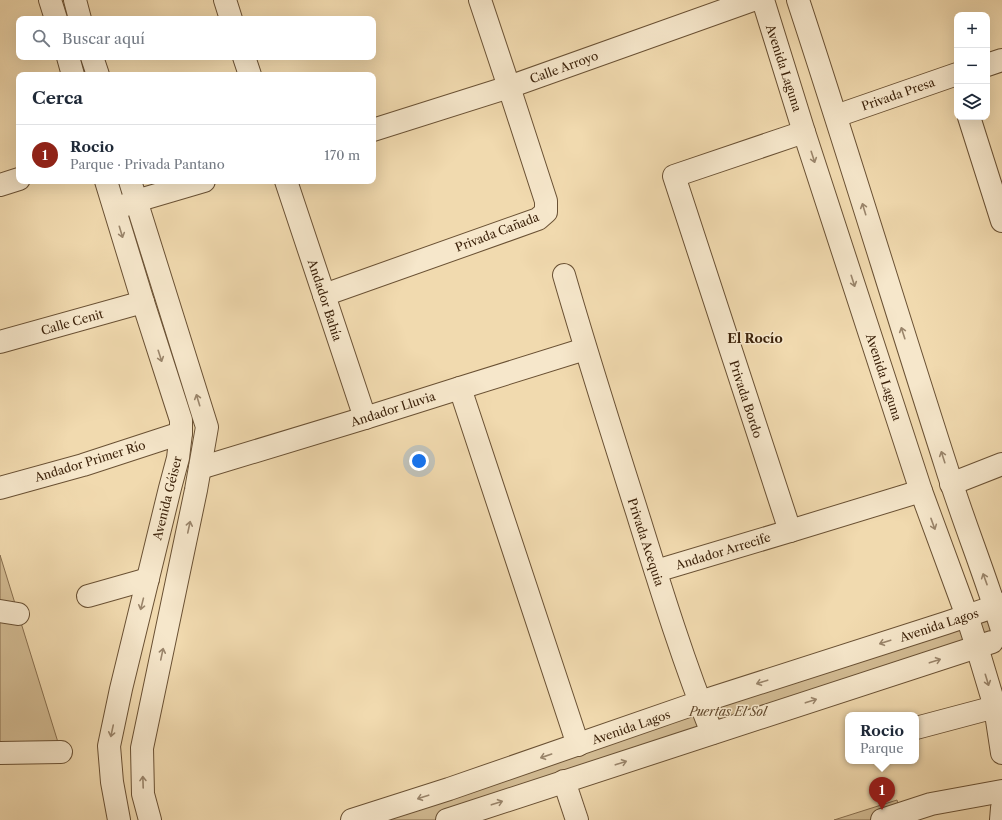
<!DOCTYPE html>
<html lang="es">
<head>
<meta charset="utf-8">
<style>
  body { margin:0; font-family:"Libre Caslon Text",serif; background:#f2f2f3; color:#1f2937 }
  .controls { position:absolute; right:12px; top:12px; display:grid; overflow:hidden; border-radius:8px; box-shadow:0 4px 16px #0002 }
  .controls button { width:36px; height:36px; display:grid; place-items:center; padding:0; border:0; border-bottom:1px solid #e0e1e3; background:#fff; color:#1f2937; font:20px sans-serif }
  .you { position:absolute; left:419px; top:461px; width:14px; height:14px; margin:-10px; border:3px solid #fff; border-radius:50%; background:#1a73e8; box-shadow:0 0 0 6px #1a73e833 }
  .badge { display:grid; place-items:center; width:26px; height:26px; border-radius:50%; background:#8f2418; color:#fff; font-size:13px; font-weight:700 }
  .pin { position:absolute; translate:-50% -33px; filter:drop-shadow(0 1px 2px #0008) }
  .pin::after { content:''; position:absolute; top:21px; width:14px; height:12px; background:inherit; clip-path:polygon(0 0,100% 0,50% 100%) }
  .popup { position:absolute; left:845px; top:712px; width:74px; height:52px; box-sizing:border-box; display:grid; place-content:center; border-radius:8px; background:#fff; filter:drop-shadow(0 1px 3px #0005); font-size:13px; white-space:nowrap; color:#747a83 }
  .popup b { font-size:15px; color:#1f2937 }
  .popup::after { content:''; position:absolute; left:50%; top:100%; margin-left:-8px; border:8px solid transparent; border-top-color:#fff }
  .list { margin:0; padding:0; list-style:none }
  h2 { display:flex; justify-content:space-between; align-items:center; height:52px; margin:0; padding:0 16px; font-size:17px }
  h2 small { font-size:13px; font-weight:400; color:#747a83 }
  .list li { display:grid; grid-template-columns:26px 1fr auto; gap:12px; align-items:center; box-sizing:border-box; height:60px; padding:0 16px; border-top:1px solid #e0e1e3 }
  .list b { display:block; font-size:15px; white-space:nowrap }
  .list p { margin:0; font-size:13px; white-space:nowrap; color:#747a83 }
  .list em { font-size:13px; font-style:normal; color:#747a83 }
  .icon { flex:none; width:22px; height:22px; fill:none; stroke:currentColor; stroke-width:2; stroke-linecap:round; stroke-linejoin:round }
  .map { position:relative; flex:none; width:1002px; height:820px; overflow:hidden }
  .search { position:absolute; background:#fff; box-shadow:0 4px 16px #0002; left:16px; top:16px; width:360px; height:44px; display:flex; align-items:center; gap:10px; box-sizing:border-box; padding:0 14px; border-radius:8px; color:#747a83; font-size:15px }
  .panel { position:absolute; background:#fff; box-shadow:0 4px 16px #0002; left:16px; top:72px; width:360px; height:112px; border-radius:8px }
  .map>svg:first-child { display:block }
  .green { fill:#d2bb93; stroke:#886f4f }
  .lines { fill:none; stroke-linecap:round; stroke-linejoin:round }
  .minor-casing { stroke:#6a5134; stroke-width:24 }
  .minor { stroke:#f6e7cb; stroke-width:22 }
  .oneway { stroke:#9a856b }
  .labels { text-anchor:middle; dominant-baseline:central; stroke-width:3; stroke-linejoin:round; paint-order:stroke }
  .street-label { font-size:12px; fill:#3d230b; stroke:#f6e7cb }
  .park-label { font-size:12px; font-style:italic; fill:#62492d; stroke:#f6e7cb }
  .neighbourhood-label { font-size:13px; font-weight:bold; fill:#3d230b; stroke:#f6e7cb }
</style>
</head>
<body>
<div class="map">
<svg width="1002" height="820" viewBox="0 0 1002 820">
  <rect width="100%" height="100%" fill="#f1daaf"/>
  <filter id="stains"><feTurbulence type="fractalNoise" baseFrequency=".005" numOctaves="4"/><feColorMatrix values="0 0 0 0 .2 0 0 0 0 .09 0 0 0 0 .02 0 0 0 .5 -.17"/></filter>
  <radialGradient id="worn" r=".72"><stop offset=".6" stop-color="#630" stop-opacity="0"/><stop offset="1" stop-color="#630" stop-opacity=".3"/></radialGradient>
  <g class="green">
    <path d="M 0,555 L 61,752 L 0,753 Z"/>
    <path d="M 998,613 L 1002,628 L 448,820 L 348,820 Z"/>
    <path d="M 897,800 L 902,820 L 834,820 Z"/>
  </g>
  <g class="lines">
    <defs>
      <g id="minor">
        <path d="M 50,0 L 56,19"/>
        <path d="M 75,0 L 80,19"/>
        <path d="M 225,0 L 231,19"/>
        <path d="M 763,0 L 804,132 L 921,491 L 967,616 L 977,647 L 995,707 L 1002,753"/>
        <path d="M 798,0 C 849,155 896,311 946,466 C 963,521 985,574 1002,630"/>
        <path d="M 68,57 L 73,75"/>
        <path d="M 92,57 L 98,75"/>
        <path d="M 244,57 L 250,75"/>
        <path d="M 987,65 L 1002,60"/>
        <path d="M 836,116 L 957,74"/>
        <path d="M 969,117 L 1002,221"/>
        <path d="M 373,130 L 509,87 L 753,0"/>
        <path d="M 804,132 L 674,176 L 790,531 L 921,491"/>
        <path d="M 106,181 L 143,302 L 181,420 L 181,433 L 178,458 L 170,488 L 121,689 L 109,746 L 112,782 L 119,820"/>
        <path d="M 130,181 L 207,427 L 196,490 L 142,748 L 143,794 L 150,820"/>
        <path d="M 286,181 L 365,418"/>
        <path d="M 0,185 L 19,179"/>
        <path d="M 123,206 L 136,201 L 204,181"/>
        <path d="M 564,275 C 587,355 612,433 637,512 C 660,586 683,661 712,733"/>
        <path d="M 324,295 L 538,219 L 546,212 L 546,201 L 509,87 L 480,0"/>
        <path d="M 0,342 L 143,302"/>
        <path d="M 460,388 L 578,745"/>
        <path d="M 200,468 L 365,418 L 460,388 L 585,349"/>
        <path d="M 951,484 L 1002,464"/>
        <path d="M 0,488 L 83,465 L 181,433"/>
        <path d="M 656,571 L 790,531"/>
        <path d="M 88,596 L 148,579"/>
        <path d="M 0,611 L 18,614"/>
        <path d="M 916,728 L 995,707"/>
        <path d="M 0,753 L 61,752"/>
        <path d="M 564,781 L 577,820"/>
        <path d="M 352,820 L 449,789 L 700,702 L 946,623 L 1002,604"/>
        <path d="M 447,820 L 992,642"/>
        <path d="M 882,820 L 931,804 L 1002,791"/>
        <path d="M 1001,820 L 1002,808"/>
      </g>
    </defs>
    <use href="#minor" class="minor-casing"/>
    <use href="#minor" class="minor"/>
  </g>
  <defs><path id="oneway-shaft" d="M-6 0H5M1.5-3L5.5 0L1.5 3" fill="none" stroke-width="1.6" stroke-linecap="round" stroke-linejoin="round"/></defs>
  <g class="oneway">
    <use href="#oneway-shaft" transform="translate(813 157) rotate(72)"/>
    <use href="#oneway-shaft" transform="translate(864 209) rotate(-107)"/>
    <use href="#oneway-shaft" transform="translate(121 232) rotate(73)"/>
    <use href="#oneway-shaft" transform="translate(853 281) rotate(72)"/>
    <use href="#oneway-shaft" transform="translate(903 333) rotate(-108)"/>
    <use href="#oneway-shaft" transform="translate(160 356) rotate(72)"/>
    <use href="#oneway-shaft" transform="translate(198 400) rotate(-107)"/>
    <use href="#oneway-shaft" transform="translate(943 457) rotate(-108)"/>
    <use href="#oneway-shaft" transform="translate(933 524) rotate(70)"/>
    <use href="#oneway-shaft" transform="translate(189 527) rotate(-78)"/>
    <use href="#oneway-shaft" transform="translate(985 579) rotate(-110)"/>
    <use href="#oneway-shaft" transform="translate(142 604) rotate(104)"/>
    <use href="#oneway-shaft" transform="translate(885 642) rotate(162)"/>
    <use href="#oneway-shaft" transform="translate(162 654) rotate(-78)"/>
    <use href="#oneway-shaft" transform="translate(935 661) rotate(-18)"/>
    <use href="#oneway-shaft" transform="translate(987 680) rotate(73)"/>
    <use href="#oneway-shaft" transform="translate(762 682) rotate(162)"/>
    <use href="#oneway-shaft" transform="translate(811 701) rotate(-18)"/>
    <use href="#oneway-shaft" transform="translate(112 731) rotate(102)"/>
    <use href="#oneway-shaft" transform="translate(546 756) rotate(161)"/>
    <use href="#oneway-shaft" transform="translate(621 763) rotate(-18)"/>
    <use href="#oneway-shaft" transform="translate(143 782) rotate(-92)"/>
    <use href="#oneway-shaft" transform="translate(423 797) rotate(162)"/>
    <use href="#oneway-shaft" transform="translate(497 803) rotate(-18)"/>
  </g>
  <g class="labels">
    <g class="street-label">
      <text transform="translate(564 67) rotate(-20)">Calle Arroyo</text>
      <text transform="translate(784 68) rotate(72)">Avenida Laguna</text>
      <text transform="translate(898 94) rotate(-19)">Privada Presa</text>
      <text transform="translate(497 232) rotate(-21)">Privada Cañada</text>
      <text transform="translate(325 300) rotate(72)">Andador Bahía</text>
      <text transform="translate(72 322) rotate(-16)">Calle Cenit</text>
      <text transform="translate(884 377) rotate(72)">Avenida Laguna</text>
      <text transform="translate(746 399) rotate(72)">Privada Bordo</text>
      <text transform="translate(393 409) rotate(-18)">Andador Lluvia</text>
      <text transform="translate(90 461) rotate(-17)">Andador Primer Río</text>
      <text transform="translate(167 498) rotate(-76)">Avenida Géiser</text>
      <text transform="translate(646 542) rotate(72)">Privada Acequia</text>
      <text transform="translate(723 551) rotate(-17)">Andador Arrecife</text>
      <text transform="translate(939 625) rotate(-18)">Avenida Lagos</text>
      <text transform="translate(631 727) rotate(-19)">Avenida Lagos</text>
    </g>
    <g class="park-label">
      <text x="728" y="711">Puertas El Sol</text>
    </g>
    <g class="neighbourhood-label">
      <text x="755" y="338">El Rocío</text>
    </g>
  </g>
  <rect width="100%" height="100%" filter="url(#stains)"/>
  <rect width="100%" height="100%" fill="url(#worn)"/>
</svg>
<div class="controls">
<button>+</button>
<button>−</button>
<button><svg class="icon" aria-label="layers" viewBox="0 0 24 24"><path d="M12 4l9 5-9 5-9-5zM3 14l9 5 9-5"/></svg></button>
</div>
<div class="you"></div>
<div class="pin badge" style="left:882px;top:810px">1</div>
<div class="popup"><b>Rocio</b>Parque</div>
<div class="search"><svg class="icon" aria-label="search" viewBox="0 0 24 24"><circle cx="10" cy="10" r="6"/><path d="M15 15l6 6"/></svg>Buscar aquí</div>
<section class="panel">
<h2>Cerca<small></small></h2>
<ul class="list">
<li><span class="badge">1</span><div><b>Rocio</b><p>Parque · Privada Pantano</p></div><em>170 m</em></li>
</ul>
</section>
</div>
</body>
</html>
